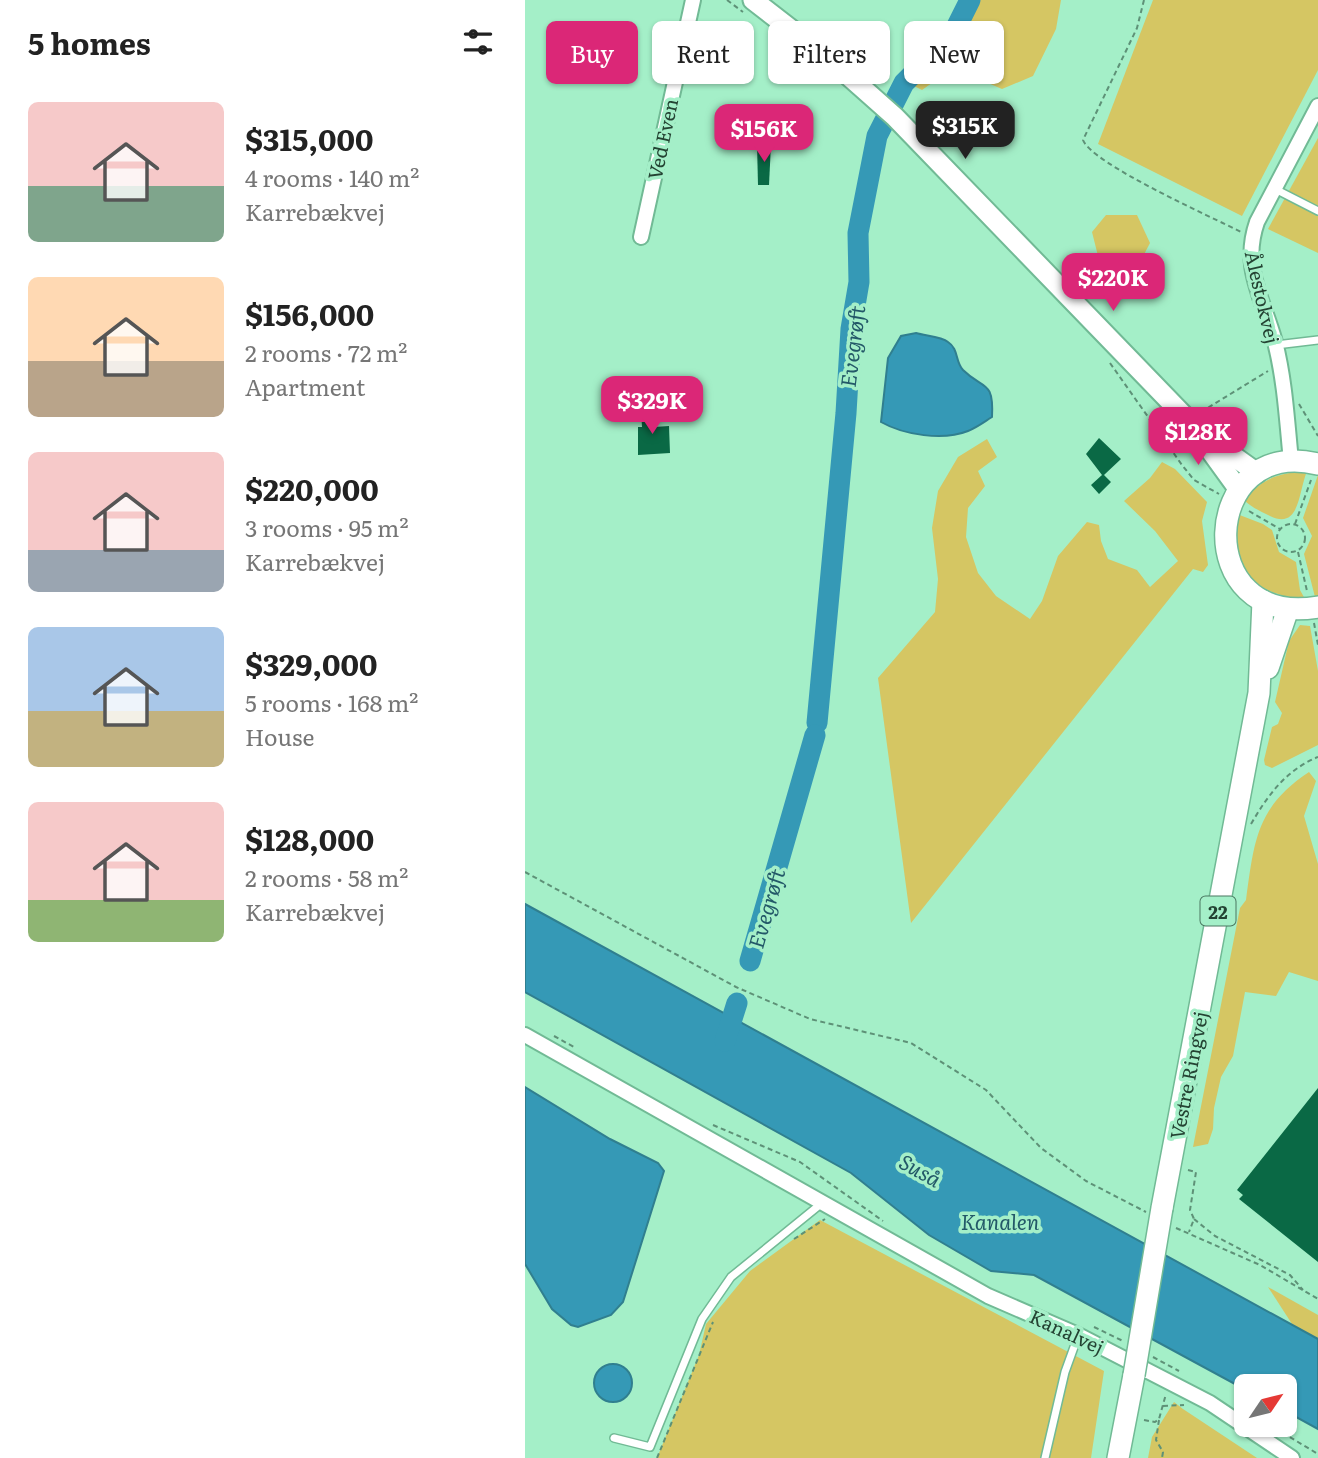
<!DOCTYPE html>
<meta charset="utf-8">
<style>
body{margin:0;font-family:Literata,serif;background:#f6f6f6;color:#222;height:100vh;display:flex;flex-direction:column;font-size:26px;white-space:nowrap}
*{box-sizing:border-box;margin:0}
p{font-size:23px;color:#767676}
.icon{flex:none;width:38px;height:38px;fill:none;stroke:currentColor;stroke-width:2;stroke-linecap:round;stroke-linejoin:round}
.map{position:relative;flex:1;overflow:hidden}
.drawer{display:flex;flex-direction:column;background:#fff;width:525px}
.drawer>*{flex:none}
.guide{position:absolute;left:21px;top:21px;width:665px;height:63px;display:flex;gap:14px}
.needle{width:46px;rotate:55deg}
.buttons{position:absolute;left:709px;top:1374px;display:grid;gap:14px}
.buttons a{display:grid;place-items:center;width:63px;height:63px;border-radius:10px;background:#fff;box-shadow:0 2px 5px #0004;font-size:35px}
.price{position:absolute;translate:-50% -60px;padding:0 16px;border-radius:14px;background:#db2777;color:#fff;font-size:23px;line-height:46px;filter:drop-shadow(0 2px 4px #0008)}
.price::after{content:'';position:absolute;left:50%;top:42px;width:21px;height:16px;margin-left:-10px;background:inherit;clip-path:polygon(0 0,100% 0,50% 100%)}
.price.current{background:#222;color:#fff}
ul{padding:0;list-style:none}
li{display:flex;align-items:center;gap:21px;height:175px;padding:0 28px}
li span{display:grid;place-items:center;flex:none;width:196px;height:140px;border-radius:10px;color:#555}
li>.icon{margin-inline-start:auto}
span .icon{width:84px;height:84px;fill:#fffc;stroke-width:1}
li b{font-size:30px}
h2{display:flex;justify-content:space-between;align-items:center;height:84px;padding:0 28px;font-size:30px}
.chip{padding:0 24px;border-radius:10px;background:#fff;box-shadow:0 2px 5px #0004;font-size:24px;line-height:63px}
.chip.current{background:#db2777;color:#fff}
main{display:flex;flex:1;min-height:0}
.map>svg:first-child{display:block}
.green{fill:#d5c663}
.water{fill:#3599b6;stroke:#307f8f;stroke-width:2}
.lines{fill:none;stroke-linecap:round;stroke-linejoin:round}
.river{stroke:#3599b6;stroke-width:21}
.building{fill:#0a6945}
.lane-casing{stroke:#71ba95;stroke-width:10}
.street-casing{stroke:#71ba95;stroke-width:18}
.secondary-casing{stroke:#71ba95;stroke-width:23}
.primary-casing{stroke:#71ba95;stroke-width:24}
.path{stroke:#5e9177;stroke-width:2;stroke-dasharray:5 3.5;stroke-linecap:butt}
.lane{stroke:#fff;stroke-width:7}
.street{stroke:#fff;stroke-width:14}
.secondary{stroke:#fff;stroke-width:19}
.primary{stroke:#fff;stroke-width:21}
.primary-bridge-casing{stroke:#71ba95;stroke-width:24;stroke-linecap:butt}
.primary-bridge{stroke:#fff;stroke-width:21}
.labels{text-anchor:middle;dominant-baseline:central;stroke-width:7;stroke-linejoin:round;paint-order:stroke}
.shield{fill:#a4efc8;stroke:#4a7760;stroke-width:2}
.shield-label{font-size:18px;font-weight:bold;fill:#244333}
.street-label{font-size:19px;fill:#244333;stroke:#a4efc8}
.water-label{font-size:21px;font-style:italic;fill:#235868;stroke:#a4efc8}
</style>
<main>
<section class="drawer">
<h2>5 homes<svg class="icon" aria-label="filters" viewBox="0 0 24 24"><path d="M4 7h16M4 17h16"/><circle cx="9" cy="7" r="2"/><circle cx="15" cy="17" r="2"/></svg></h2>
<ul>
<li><span style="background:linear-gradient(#f6c9c9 60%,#7fa58c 0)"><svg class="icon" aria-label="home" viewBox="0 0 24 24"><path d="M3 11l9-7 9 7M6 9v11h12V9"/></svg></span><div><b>$315,000</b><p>4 rooms · 140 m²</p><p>Karrebækvej</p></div></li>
<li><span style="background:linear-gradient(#ffd9b3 60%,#b9a48a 0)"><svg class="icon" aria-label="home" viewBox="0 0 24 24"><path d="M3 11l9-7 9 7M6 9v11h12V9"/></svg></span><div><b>$156,000</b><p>2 rooms · 72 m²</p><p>Apartment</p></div></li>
<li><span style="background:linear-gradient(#f6c9c9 70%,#9aa5b1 0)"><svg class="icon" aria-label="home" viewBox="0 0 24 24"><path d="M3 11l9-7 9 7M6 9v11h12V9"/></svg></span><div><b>$220,000</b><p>3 rooms · 95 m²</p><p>Karrebækvej</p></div></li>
<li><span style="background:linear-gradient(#a9c7e8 60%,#c2b280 0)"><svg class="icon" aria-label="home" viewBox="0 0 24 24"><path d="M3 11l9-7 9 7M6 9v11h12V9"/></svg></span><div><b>$329,000</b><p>5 rooms · 168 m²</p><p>House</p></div></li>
<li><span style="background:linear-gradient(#f6c9c9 70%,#8fb573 0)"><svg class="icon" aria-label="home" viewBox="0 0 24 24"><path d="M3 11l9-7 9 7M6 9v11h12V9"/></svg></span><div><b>$128,000</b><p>2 rooms · 58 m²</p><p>Karrebækvej</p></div></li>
</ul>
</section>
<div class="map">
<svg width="793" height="1458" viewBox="0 0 793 1458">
<rect width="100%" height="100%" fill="#a4efc8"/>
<g class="green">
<polygon points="453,0 536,0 531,29 508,76 477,89 428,68 397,90 389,86 392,78 437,29"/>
<polygon points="628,0 793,0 793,70 717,216 573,144"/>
<polygon points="793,138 793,253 743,229"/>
<polygon points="581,215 612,215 625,243 614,264 590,268 573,256 567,232"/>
<polygon points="462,439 472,457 453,471 460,486 443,508 441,537 453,573 471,596 505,619 517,601 533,556 562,522 574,525 576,541 583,559 612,570 625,587 653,561 630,531 599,501 625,478 637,462 650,469 682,502 677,521 683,565 678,572 668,569 386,923 353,678 410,612 413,579 407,528 413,491 433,457"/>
<path d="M782,471C773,493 775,532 743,515C735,511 726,507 719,500C737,478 754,473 782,471Z"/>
<polygon points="793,475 793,596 790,597 779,554 787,536 778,518"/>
<path d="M712,514L738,524L747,530L754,552L771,562L775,590L780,599C747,597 717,583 710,547C708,537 711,524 712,514Z"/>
<polygon points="775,625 785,626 793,671 793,745 747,768 740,765 739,760 747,727 753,724 757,713 750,702 764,641"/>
<path d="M784,772L791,781L779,816L793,864V981L764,972L751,996L720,992L708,1056L696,1077L689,1108L688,1129L683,1144L668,1147L715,908L721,900C729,842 731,807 784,772Z"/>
<polygon points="295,1220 579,1371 566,1458 132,1458 174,1355 181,1324 225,1271"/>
<polygon points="743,1287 793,1315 793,1339 767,1324"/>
<polygon points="649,1402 658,1409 732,1458 623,1458 627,1437"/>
</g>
<g class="water">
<path d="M391,333C401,336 416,336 423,342C434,349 430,362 438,370C458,390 469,379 467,417C459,422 451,428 443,431C418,441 379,435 356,422L363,358L376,336Z"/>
<polygon points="0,904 793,1339 793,1429 760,1411 760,1386 721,1386 721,1390 509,1275 466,1271 404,1235 326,1173 0,992"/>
<polygon points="0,1087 85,1139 133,1163 139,1171 98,1302 86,1315 53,1327 46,1325 27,1309 0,1264"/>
<circle cx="88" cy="1383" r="19"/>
</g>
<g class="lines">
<g class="river">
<polyline points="292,723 321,413 326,329 334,282 333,233 352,136 379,83 419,43 430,30 445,0"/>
<polyline points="225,961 290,735"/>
<polyline points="200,1041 212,1003"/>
</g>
</g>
<g class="building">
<polygon points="232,144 246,144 244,185 233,185"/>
<polygon points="116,409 128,409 129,427 144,426 145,453 113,455 113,427 117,427"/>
<polygon points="574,438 596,459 579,475 586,482 574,494 566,485 577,475 561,454"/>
<polygon points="793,1088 793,1262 714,1199 718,1195 712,1190"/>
</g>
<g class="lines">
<defs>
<g id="lane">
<polyline points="750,189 793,211"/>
<polyline points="751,345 793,340"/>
<polyline points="89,1438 125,1447 177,1319 206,1277 297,1203"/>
<polyline points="520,1458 540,1372 553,1336"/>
</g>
<g id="street">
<polyline points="116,237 168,0"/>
<path d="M766,461C762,422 760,381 750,342C738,298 716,268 732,222L793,106"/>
<polyline points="0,1035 463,1296 553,1335 685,1403 767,1458"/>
</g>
<g id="secondary">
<polyline points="228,0 308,62 370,117 664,421 714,490"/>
<polyline points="686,440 732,473"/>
</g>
<g id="primary">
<path d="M793,464C675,435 665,629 793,607"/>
<polyline points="743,668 763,609"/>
<polyline points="637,1208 734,693 738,601"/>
<polyline points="593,1458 609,1375"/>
</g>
</defs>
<use href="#lane" class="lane-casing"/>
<use href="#street" class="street-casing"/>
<use href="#secondary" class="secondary-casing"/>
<use href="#primary" class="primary-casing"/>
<g class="path">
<polyline points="202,0 218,12"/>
<path d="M619,0L612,28L558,140C567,164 687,217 716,232"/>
<polyline points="585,363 657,465 669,480 694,494"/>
<polyline points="774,404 793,436"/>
<polyline points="676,412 743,371"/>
<polyline points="724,511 755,529"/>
<circle cx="766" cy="538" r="14"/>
<polyline points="770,524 786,480"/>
<polyline points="773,552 782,591"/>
<polyline points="789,623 793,645"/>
<path d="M726,824C743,795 761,770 793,757"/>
<polyline points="0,872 211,987 285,1019 386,1043 461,1090 516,1148 561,1181 621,1212"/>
<polyline points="29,1036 49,1047"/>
<polyline points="188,1125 275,1162 358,1221"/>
<polyline points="663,1170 671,1172 665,1210 669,1219 664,1232"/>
<polyline points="669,1219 690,1236 765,1275 778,1290"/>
<polyline points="651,1228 735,1265 793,1299"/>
<polyline points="269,1239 300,1219"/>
<polyline points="569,1327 598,1341"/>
<polyline points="628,1357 654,1371"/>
<polyline points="638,1406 659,1405"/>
<polyline points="619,1420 630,1422 634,1419 641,1394"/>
<polyline points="634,1420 631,1440 638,1452 637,1458"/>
<polyline points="743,1424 793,1454"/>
<polyline points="132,1458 188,1322"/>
</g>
<use href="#lane" class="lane"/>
<use href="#street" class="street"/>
<use href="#secondary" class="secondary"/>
<use href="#primary" class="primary"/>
<defs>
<polyline id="primary-bridge" points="609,1375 637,1208"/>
</defs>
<use href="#primary-bridge" class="primary-bridge-casing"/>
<use href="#primary-bridge" class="primary-bridge"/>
</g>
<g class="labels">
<rect class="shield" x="675.5" y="896.5" width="35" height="29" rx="5"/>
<g class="shield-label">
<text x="693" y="911">22</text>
</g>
<g class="street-label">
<text transform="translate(137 139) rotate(-78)">Ved Even</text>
<text transform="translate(738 297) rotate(77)">Ålestokvej</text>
<text transform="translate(663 1075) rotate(-79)">Vestre Ringvej</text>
<text transform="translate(542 1331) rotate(25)">Kanalvej</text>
</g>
<g class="water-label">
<text transform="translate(326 346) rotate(-83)">Evegrøft</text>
<text transform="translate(240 908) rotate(-74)">Evegrøft</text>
<text transform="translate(396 1169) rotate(29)">Suså</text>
<text x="475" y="1220">Kanalen</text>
</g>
</g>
</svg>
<div class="buttons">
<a><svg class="needle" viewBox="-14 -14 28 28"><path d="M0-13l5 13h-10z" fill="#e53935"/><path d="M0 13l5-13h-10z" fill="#767676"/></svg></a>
</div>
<b class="price current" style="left:440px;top:161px">$315K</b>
<b class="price" style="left:239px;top:164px">$156K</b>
<b class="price" style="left:588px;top:313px">$220K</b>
<b class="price" style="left:127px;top:436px">$329K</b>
<b class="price" style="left:673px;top:467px">$128K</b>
<div class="guide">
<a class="chip current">Buy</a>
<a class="chip">Rent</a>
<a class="chip">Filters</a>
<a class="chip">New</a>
</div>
</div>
</main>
